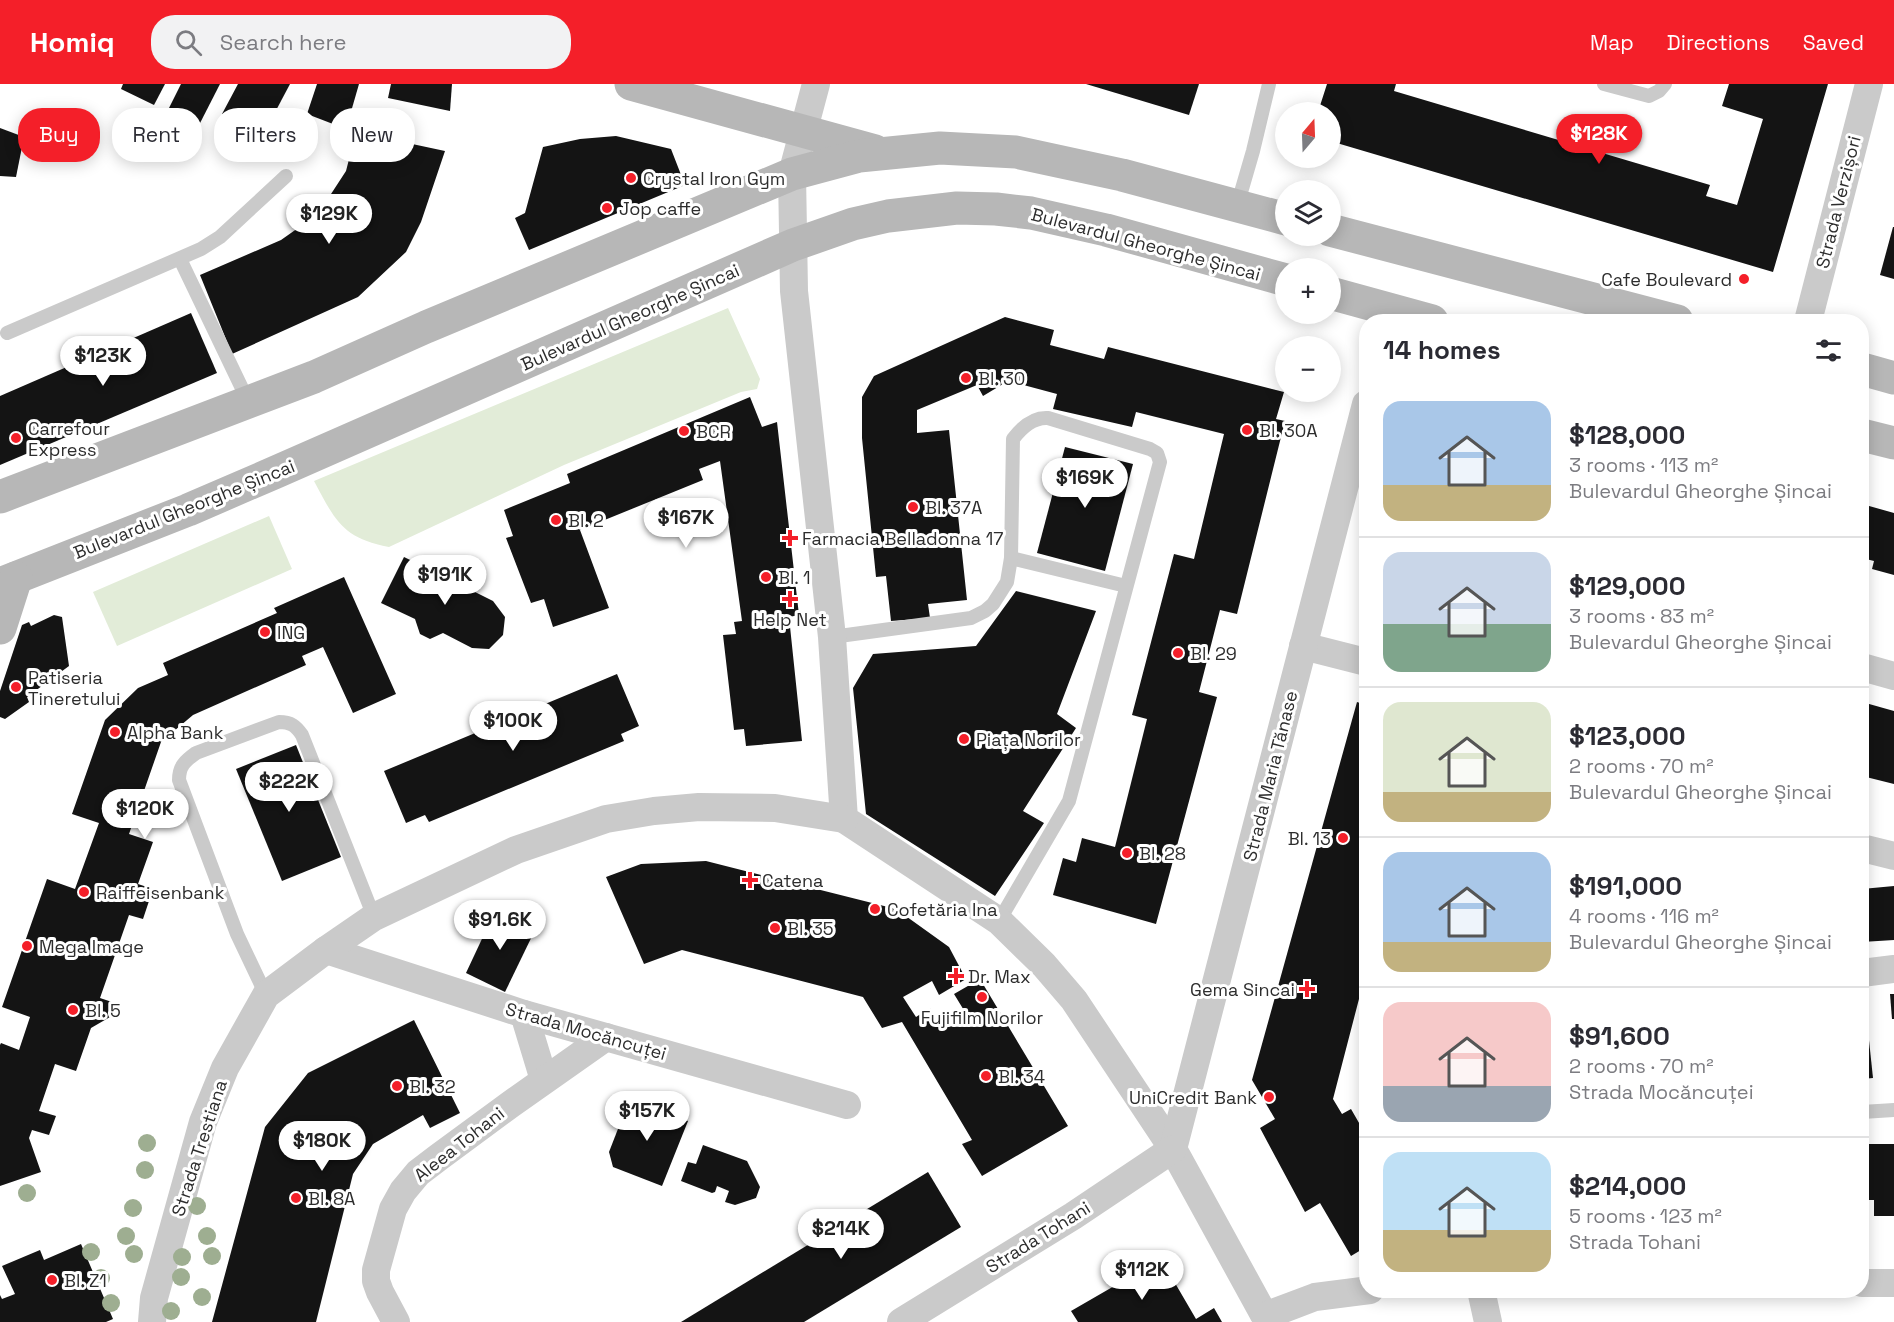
<!DOCTYPE html>
<meta charset="utf-8">
<style>
body{margin:0;font-family:"Space Grotesk",sans-serif;background:#f2f2f3;color:#2b2b33;height:100vh;display:flex;flex-direction:column;font-size:22px;white-space:nowrap}
*{box-sizing:border-box;margin:0}
p{font-size:20px;color:#7c7c81}
.icon{flex:none;width:33px;height:33px;fill:none;stroke:currentColor;stroke-width:2;stroke-linecap:round;stroke-linejoin:round}
.map{position:relative;flex:1;overflow:hidden}
.sheet{position:absolute;left:1359px;top:230px;width:510px;height:984px;display:flex;flex-direction:column;background:#fff;border-radius:24px;box-shadow:0 3px 15px #0003}
.sheet>*{flex:none}
.top-card{position:absolute;left:18px;top:24px;width:570px;height:54px;display:flex;gap:12px}
.needle{width:39px;rotate:19deg}
.buttons{position:absolute;left:1275px;top:18px;display:grid;gap:12px}
.buttons a{display:grid;place-items:center;width:66px;height:66px;border-radius:50%;background:#fff;box-shadow:0 3px 15px #0003;font-size:30px}
.price{position:absolute;translate:-50% -51px;padding:0 14px;border-radius:21px;background:#fff;color:#222;font-size:20px;line-height:39px;filter:drop-shadow(0 2px 3px #0008)}
.price::after{content:'';position:absolute;left:50%;top:36px;width:18px;height:14px;margin-left:-9px;background:inherit;clip-path:polygon(0 0,100% 0,50% 100%)}
.price.current{background:#f41f29;color:#fff}
ul{padding:0;list-style:none}
li{display:flex;align-items:center;gap:18px;height:150px;padding:0 24px}
li+li{border-top:2px solid #e1e1e2}
li span{display:grid;place-items:center;flex:none;width:168px;height:120px;border-radius:18px;color:#555}
li>.icon{margin-inline-start:auto}
span .icon{width:72px;height:72px;fill:#fffc;stroke-width:1}
li b{font-size:26px}
h2{display:flex;justify-content:space-between;align-items:center;height:72px;padding:0 24px;font-size:26px}
.pill{padding:0 21px;border-radius:24px;background:#fff;box-shadow:0 3px 15px #0003;font-size:21px;line-height:54px}
.pill.current{background:#f41f29;color:#fff}
header{display:flex;align-items:center;gap:36px;box-sizing:border-box;height:84px;padding:0 30px;background:#f41f29;color:#fff}
header strong{font-size:28px}
nav{display:flex;gap:33px;margin-inline-start:auto;font-size:21px}
.search{width:420px;height:54px;background:#f2f2f3;display:flex;align-items:center;gap:15px;box-sizing:border-box;padding:0 21px;border-radius:24px;color:#7c7c81;font-size:22px}
.map>svg:first-child{display:block}
.green{fill:#e2ecd8}
.building{fill:#141414}
.lines{fill:none;stroke-linecap:round;stroke-linejoin:round}
.lane{stroke:#cacaca;stroke-width:14}
.street{stroke:#cacaca;stroke-width:28}
.secondary{stroke:#b7b7b7;stroke-width:33}
.tree{fill:#9eae91}
.poi-dot{fill:#f41f29;stroke:#fff;stroke-width:2}
.labels{text-anchor:middle;dominant-baseline:central;stroke-width:6;stroke-linejoin:round;paint-order:stroke}
.poi-label{font-size:18px;fill:#2d2d2d;stroke:#fff;text-anchor:start}
.street-label{font-size:18px;fill:#2d2d2d;stroke:#fff}
</style>
<header>
<strong>Homiq</strong>
<div class="search"><svg class="icon" aria-label="search" viewBox="0 0 24 24"><circle cx="10" cy="10" r="6"/><path d="M15 15l6 6"/></svg>Search here</div>
<nav><a>Map</a><a>Directions</a><a>Saved</a></nav>
</header>
<div class="map">
<svg width="1894" height="1238" viewBox="0 0 1894 1238">
<rect width="100%" height="100%" fill="#fff"/>
<g class="green">
<path d="M728,224L760,295L757,305L741,308L564,381L389,463C342,454 335,436 314,397Z"/>
<polygon points="269,432 292,485 117,562 93,508"/>
</g>
<g class="building">
<polygon points="123,0 165,0 154,21 121,5"/>
<polygon points="181,0 220,0 197,45 166,30"/>
<polygon points="238,0 290,0 263,51 222,30"/>
<polygon points="317,0 359,0 346,45 307,30"/>
<polygon points="391,0 452,0 450,27 388,14"/>
<polygon points="1086,0 1199,0 1189,31"/>
<polygon points="1327,0 1396,0 1394,7 1710,101 1706,112 1737,121 1763,35 1722,22 1729,0 1828,0 1773,188 1330,57 1330,28 1318,28"/>
<polygon points="0,44 24,53 16,93 0,92"/>
<polygon points="356,48 445,67 421,138 406,168 358,213 232,270 200,191 281,156 318,130 346,87"/>
<polygon points="616,52 671,65 685,101 529,166 515,134 525,129 543,63 580,55"/>
<polygon points="1893,143 1894,143 1894,195 1880,191"/>
<polygon points="191,229 217,289 0,381 0,312"/>
<polygon points="1005,233 1054,246 1050,261 1104,275 1108,263 1284,308 1276,335 1285,337 1237,530 1220,526 1199,608 1217,613 1156,840 1053,811 1063,774 1076,778 1082,754 1115,763 1147,635 1132,631 1174,470 1194,475 1224,350 1136,328 1132,343 1053,325 1057,310 1008,297 983,312 977,301 917,326 917,349 949,346 967,516 928,520 930,534 891,537 886,492 876,493 862,354 862,313 874,292"/>
<polygon points="750,313 762,343 777,338 799,531 789,533 802,657 746,662 744,645 734,646 723,551 736,550 734,538 742,537 720,377 699,385 703,396 580,446 609,524 553,543 544,515 531,519 506,454 513,452 504,426 570,399 567,390"/>
<polygon points="1065,363 1133,380 1105,487 1037,469"/>
<polygon points="1862,420 1894,429 1894,491 1872,485 1874,477 1862,474"/>
<polygon points="404,473 439,490 453,484 467,491 467,504 493,517 505,533 503,551 489,565 472,564 443,549 430,555 420,550 415,535 381,519"/>
<polygon points="344,493 396,610 353,629 323,563 302,572 306,581 193,631 161,658 129,750 153,758 138,800 153,805 143,835 129,831 100,914 115,919 110,933 91,944 76,987 55,980 39,1027 56,1032 49,1051 32,1046 29,1054 41,1088 0,1102 0,961 1,959 19,966 30,933 2,923 47,795 75,805 99,739 72,730 105,636 138,604 168,591 163,579 277,529 274,524"/>
<polygon points="1016,507 1096,527 1057,630 1076,644 1023,727 1044,739 995,812 866,730 853,604 873,570 976,562"/>
<polygon points="54,531 62,533 69,582 27,613 29,618 5,635 0,633 0,607 22,541 29,538 31,542"/>
<polygon points="617,590 639,642 621,650 624,657 429,738 425,731 406,739 384,687"/>
<polygon points="1357,618 1366,621 1366,888 1333,1015 1342,1030 1351,1025 1366,1051 1366,1163 1351,1172 1320,1119 1305,1128 1260,1044 1275,1035 1252,996"/>
<polygon points="1862,618 1894,627 1894,700 1862,692"/>
<polygon points="296,661 341,773 282,797 236,685"/>
<polygon points="706,777 896,825 949,863 966,895 939,911 932,897 903,913 916,933 930,924 941,943 965,928 954,910 980,895 1068,1042 982,1092 962,1060 972,1056 902,938 882,944 863,913 682,866 644,880 606,793 641,780"/>
<polygon points="1894,802 1894,856 1862,858 1862,805"/>
<polygon points="495,827 535,846 505,908 466,889"/>
<polygon points="1862,909 1864,909 1873,994 1862,995"/>
<polygon points="1890,910 1894,910 1894,935 1892,935"/>
<polygon points="414,936 460,1029 430,1044 423,1031 373,1060 353,1090 316,1238 212,1238 265,1043 308,989"/>
<polygon points="630,1014 688,1037 662,1102 613,1083 609,1068"/>
<polygon points="1862,1060 1894,1060 1894,1132 1874,1132 1874,1116 1862,1116"/>
<polygon points="703,1061 747,1077 760,1103 756,1114 735,1121 725,1118 729,1107 717,1102 715,1108 712,1109 681,1097 688,1078 696,1080"/>
<polygon points="928,1088 961,1143 804,1238 681,1238"/>
<polygon points="81,1160 113,1235 106,1238 0,1238 0,1211 2,1215 15,1210 2,1182 40,1166 44,1176"/>
<polygon points="1161,1175 1196,1235 1214,1224 1222,1238 1078,1238 1071,1227"/>
</g>
<g class="lines">
<g class="lane">
<polyline points="1604,0 1649,12 1659,7 1665,0"/>
<polyline points="1237,122 1253,67 1269,0"/>
<polyline points="180,175 249,319"/>
<polyline points="7,249 201,165 220,153 286,92"/>
<polyline points="1011,474 1126,502"/>
<path d="M832,553L971,534L985,527L993,520L1007,498L1011,474L1013,355C1022,343 1033,333 1048,334L1150,365L1157,369L1160,378L1069,717L999,837"/>
<path d="M266,911L237,850L179,696C179,682 185,677 196,669L279,638C291,638 296,642 302,651L374,833"/>
<polyline points="1862,1028 1894,1026"/>
</g>
<g class="street">
<polyline points="816,0 792,90 794,207 832,553 844,735 999,837 1044,881 1074,916 1173,1065 1268,1238"/>
<polyline points="1808,237 1869,0"/>
<polyline points="1303,562 1366,578"/>
<polyline points="1862,583 1894,592"/>
<polyline points="1862,764 1894,772"/>
<polyline points="326,866 524,930 847,1021"/>
<polyline points="1862,889 1894,885"/>
<polyline points="524,930 544,996"/>
<polyline points="1173,1065 1366,320"/>
<polyline points="1862,1199 1894,1199"/>
<polyline points="1481,1206 1488,1238"/>
<polyline points="1265,1232 1315,1213 1370,1206"/>
<polyline points="152,1238 154,1214 203,1038 225,984 266,911 326,866 374,833 516,766 606,735 654,727 699,723 775,724 844,735"/>
<polyline points="396,1238 380,1208 376,1197 376,1186 393,1125 403,1107 418,1089 439,1073 511,1020 606,953"/>
<polyline points="901,1238 1073,1132 1173,1065"/>
</g>
<g class="secondary">
<polyline points="631,0 875,67"/>
<polyline points="1330,146 1677,237"/>
<polyline points="1330,209 1432,237"/>
<polyline points="1862,285 1894,294"/>
<polyline points="1862,351 1894,359"/>
<polyline points="0,413 314,293 426,243 792,90 859,72 940,64 1016,68 1122,91 1286,135"/>
<polyline points="0,500 188,426 276,388 793,161 853,140 888,132 957,124 996,125 1031,129 1106,146 1286,196"/>
<polyline points="0,544 16,494"/>
</g>
</g>
<g class="tree">
<circle cx="147" cy="1059" r="9"/>
<circle cx="145" cy="1086" r="9"/>
<circle cx="27" cy="1109" r="9"/>
<circle cx="197" cy="1122" r="9"/>
<circle cx="133" cy="1124" r="9"/>
<circle cx="126" cy="1152" r="9"/>
<circle cx="207" cy="1152" r="9"/>
<circle cx="91" cy="1168" r="9"/>
<circle cx="134" cy="1170" r="9"/>
<circle cx="212" cy="1172" r="9"/>
<circle cx="182" cy="1173" r="9"/>
<circle cx="181" cy="1193" r="9"/>
<circle cx="101" cy="1194" r="9"/>
<circle cx="202" cy="1213" r="9"/>
<circle cx="111" cy="1219" r="9"/>
<circle cx="171" cy="1227" r="9"/>
</g>
<g class="poi-dot">
<circle cx="631" cy="94" r="6"/>
<circle cx="607" cy="124" r="6"/>
<circle cx="1744" cy="195" r="6"/>
<circle cx="966" cy="294" r="6"/>
<circle cx="1247" cy="346" r="6"/>
<circle cx="684" cy="347" r="6"/>
<circle cx="16" cy="354" r="6"/>
<circle cx="913" cy="423" r="6"/>
<circle cx="556" cy="436" r="6"/>
<path d="M787 445h6v6h6v6h-6v6h-6v-6h-6v-6h6z"/>
<circle cx="766" cy="493" r="6"/>
<path d="M787 506h6v6h6v6h-6v6h-6v-6h-6v-6h6z"/>
<circle cx="265" cy="548" r="6"/>
<circle cx="1178" cy="569" r="6"/>
<circle cx="16" cy="603" r="6"/>
<circle cx="115" cy="648" r="6"/>
<circle cx="964" cy="655" r="6"/>
<circle cx="1343" cy="754" r="6"/>
<circle cx="1127" cy="769" r="6"/>
<path d="M747 787h6v6h6v6h-6v6h-6v-6h-6v-6h6z"/>
<circle cx="84" cy="808" r="6"/>
<circle cx="875" cy="825" r="6"/>
<circle cx="775" cy="844" r="6"/>
<circle cx="27" cy="862" r="6"/>
<path d="M953 883h6v6h6v6h-6v6h-6v-6h-6v-6h6z"/>
<path d="M1304 896h6v6h6v6h-6v6h-6v-6h-6v-6h6z"/>
<circle cx="982" cy="913" r="6"/>
<circle cx="73" cy="926" r="6"/>
<circle cx="986" cy="992" r="6"/>
<circle cx="397" cy="1002" r="6"/>
<circle cx="1269" cy="1013" r="6"/>
<circle cx="296" cy="1114" r="6"/>
<circle cx="52" cy="1196" r="6"/>
</g>
<g class="labels">
<g class="poi-label">
<text x="643" y="94">Crystal Iron Gym</text>
<text x="619" y="124">Jop caffe</text>
<text x="1732" y="195" text-anchor="end">Cafe Boulevard</text>
<text x="978" y="294">Bl. 30</text>
<text x="28" y="344">Carrefour<tspan x="28" dy="21">Express</tspan></text>
<text x="1259" y="346">Bl. 30A</text>
<text x="696" y="347">BCR</text>
<text x="925" y="423">Bl. 37A</text>
<text x="568" y="436">Bl. 2</text>
<text x="802" y="454">Farmacia Belladonna 17</text>
<text x="778" y="493">Bl. 1</text>
<text x="790" y="535" text-anchor="middle">Help Net</text>
<text x="277" y="548">ING</text>
<text x="1190" y="569">Bl. 29</text>
<text x="28" y="593">Patiseria<tspan x="28" dy="21">Tineretului</tspan></text>
<text x="127" y="648">Alpha Bank</text>
<text x="976" y="655">Piața Norilor</text>
<text x="1331" y="754" text-anchor="end">Bl. 13</text>
<text x="1139" y="769">Bl. 28</text>
<text x="762" y="796">Catena</text>
<text x="96" y="808">Raiffeisenbank</text>
<text x="887" y="825">Cofetăria Ina</text>
<text x="787" y="844">Bl. 35</text>
<text x="39" y="862">Mega Image</text>
<text x="968" y="892">Dr. Max</text>
<text x="1295" y="905" text-anchor="end">Gema Sincai</text>
<text x="85" y="926">Bl. 5</text>
<text x="982" y="933" text-anchor="middle">Fujifilm Norilor</text>
<text x="998" y="992">Bl. 34</text>
<text x="409" y="1002">Bl. 32</text>
<text x="1257" y="1013" text-anchor="end">UniCredit Bank</text>
<text x="308" y="1114">Bl. 8A</text>
<text x="64" y="1196">Bl. Z1</text>
</g>
<g class="street-label">
<text transform="translate(1838 118) rotate(-76)">Strada Verzișori</text>
<text transform="translate(1146 160) rotate(15)">Bulevardul Gheorghe Șincai</text>
<text transform="translate(630 233) rotate(-24)">Bulevardul Gheorghe Șincai</text>
<text transform="translate(184 425) rotate(-22)">Bulevardul Gheorghe Șincai</text>
<text transform="translate(1270 692) rotate(-76)">Strada Maria Tănase</text>
<text transform="translate(586 947) rotate(16)">Strada Mocăncuței</text>
<text transform="translate(459 1060) rotate(-38)">Aleea Tohani</text>
<text transform="translate(199 1064) rotate(-72)">Strada Trestiana</text>
<text transform="translate(1038 1153) rotate(-32)">Strada Tohani</text>
</g>
</g>
</svg>
<div class="buttons">
<a><svg class="needle" viewBox="-14 -14 28 28"><path d="M0-13l5 13h-10z" fill="#e53935"/><path d="M0 13l5-13h-10z" fill="#7c7c81"/></svg></a>
<a><svg class="icon" aria-label="layers" viewBox="0 0 24 24"><path d="M12 4l9 5-9 5-9-5zM3 14l9 5 9-5"/></svg></a>
<a>+</a>
<a>−</a>
</div>
<b class="price current" style="left:1599px;top:81px">$128K</b>
<b class="price" style="left:329px;top:161px">$129K</b>
<b class="price" style="left:103px;top:303px">$123K</b>
<b class="price" style="left:1085px;top:425px">$169K</b>
<b class="price" style="left:686px;top:465px">$167K</b>
<b class="price" style="left:445px;top:522px">$191K</b>
<b class="price" style="left:513px;top:668px">$100K</b>
<b class="price" style="left:289px;top:729px">$222K</b>
<b class="price" style="left:145px;top:756px">$120K</b>
<b class="price" style="left:500px;top:867px">$91.6K</b>
<b class="price" style="left:647px;top:1058px">$157K</b>
<b class="price" style="left:322px;top:1088px">$180K</b>
<b class="price" style="left:841px;top:1176px">$214K</b>
<b class="price" style="left:1142px;top:1217px">$112K</b>
<div class="top-card">
<a class="pill current">Buy</a>
<a class="pill">Rent</a>
<a class="pill">Filters</a>
<a class="pill">New</a>
</div>
<section class="sheet">
<h2>14 homes<svg class="icon" aria-label="filters" viewBox="0 0 24 24"><path d="M4 7h16M4 17h16"/><circle cx="9" cy="7" r="2"/><circle cx="15" cy="17" r="2"/></svg></h2>
<ul>
<li><span style="background:linear-gradient(#a9c7e8 70%,#c2b280 0)"><svg class="icon" aria-label="home" viewBox="0 0 24 24"><path d="M3 11l9-7 9 7M6 9v11h12V9"/></svg></span><div><b>$128,000</b><p>3 rooms · 113 m²</p><p>Bulevardul Gheorghe Șincai</p></div></li>
<li><span style="background:linear-gradient(#c9d6e8 60%,#7fa58c 0)"><svg class="icon" aria-label="home" viewBox="0 0 24 24"><path d="M3 11l9-7 9 7M6 9v11h12V9"/></svg></span><div><b>$129,000</b><p>3 rooms · 83 m²</p><p>Bulevardul Gheorghe Șincai</p></div></li>
<li><span style="background:linear-gradient(#dfe7d0 75%,#c2b280 0)"><svg class="icon" aria-label="home" viewBox="0 0 24 24"><path d="M3 11l9-7 9 7M6 9v11h12V9"/></svg></span><div><b>$123,000</b><p>2 rooms · 70 m²</p><p>Bulevardul Gheorghe Șincai</p></div></li>
<li><span style="background:linear-gradient(#a9c7e8 75%,#c2b280 0)"><svg class="icon" aria-label="home" viewBox="0 0 24 24"><path d="M3 11l9-7 9 7M6 9v11h12V9"/></svg></span><div><b>$191,000</b><p>4 rooms · 116 m²</p><p>Bulevardul Gheorghe Șincai</p></div></li>
<li><span style="background:linear-gradient(#f6c9c9 70%,#9aa5b1 0)"><svg class="icon" aria-label="home" viewBox="0 0 24 24"><path d="M3 11l9-7 9 7M6 9v11h12V9"/></svg></span><div><b>$91,600</b><p>2 rooms · 70 m²</p><p>Strada Mocăncuței</p></div></li>
<li><span style="background:linear-gradient(#bfe0f5 65%,#c2b280 0)"><svg class="icon" aria-label="home" viewBox="0 0 24 24"><path d="M3 11l9-7 9 7M6 9v11h12V9"/></svg></span><div><b>$214,000</b><p>5 rooms · 123 m²</p><p>Strada Tohani</p></div></li>
</ul>
</section>
</div>
